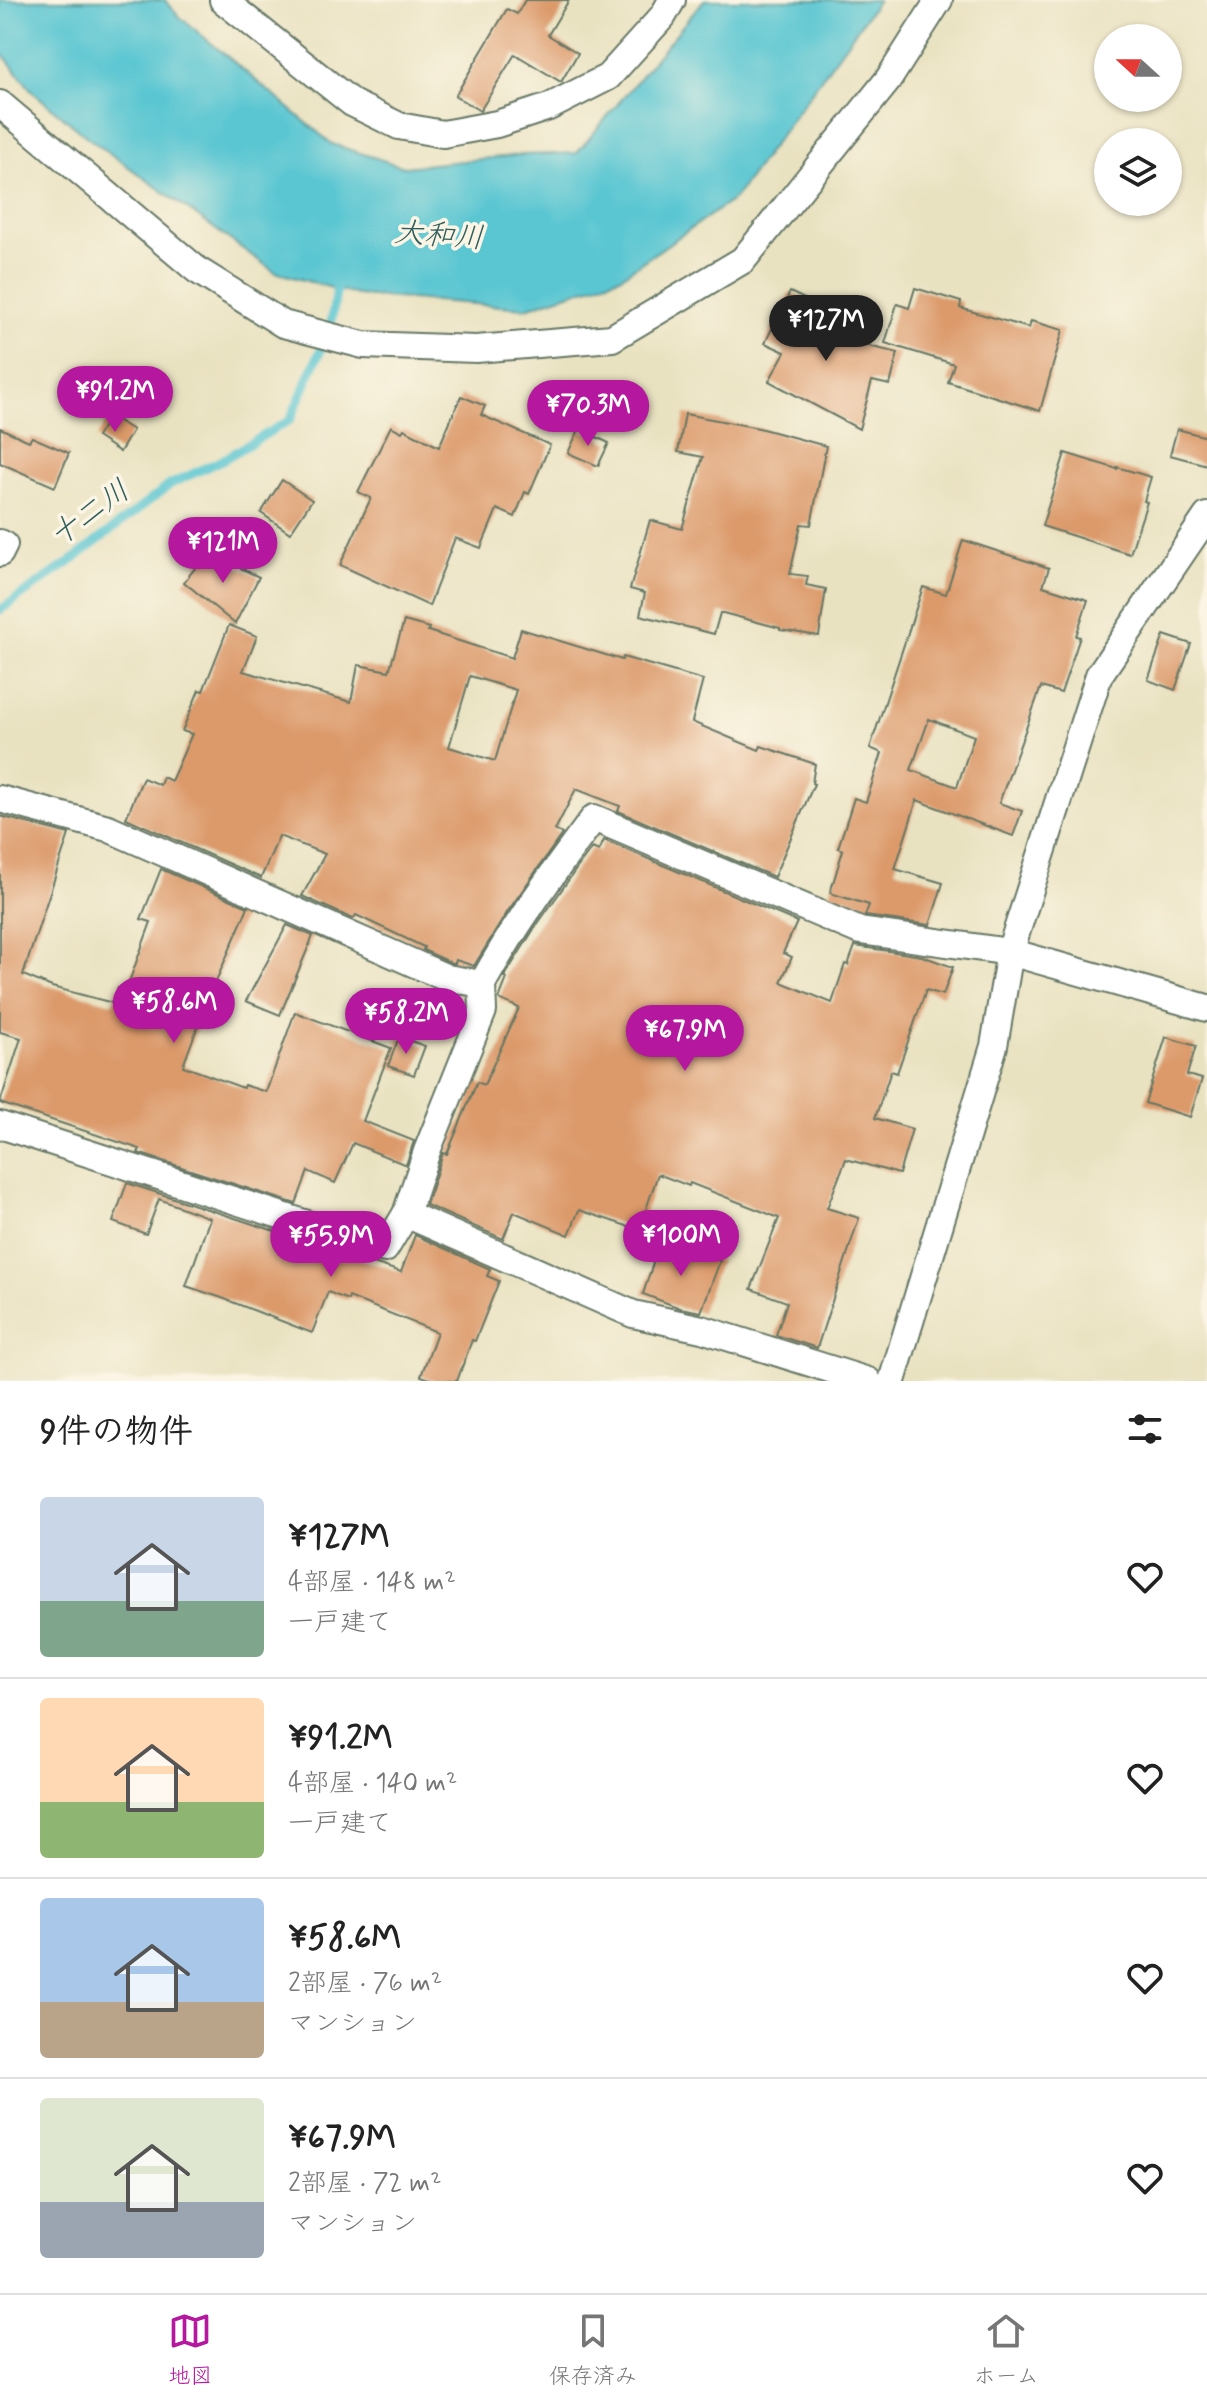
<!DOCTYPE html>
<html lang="ja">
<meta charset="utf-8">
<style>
body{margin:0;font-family:Mynerve,"Klee One",sans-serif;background:#f2f2f2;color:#222;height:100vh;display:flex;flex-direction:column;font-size:30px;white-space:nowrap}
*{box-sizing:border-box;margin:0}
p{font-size:26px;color:#767676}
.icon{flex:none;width:44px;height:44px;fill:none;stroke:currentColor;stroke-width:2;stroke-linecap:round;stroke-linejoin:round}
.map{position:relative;height:1381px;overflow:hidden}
.sheet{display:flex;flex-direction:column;background:#fff;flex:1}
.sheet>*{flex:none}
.needle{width:52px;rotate:291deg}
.buttons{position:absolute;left:1094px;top:24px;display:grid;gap:16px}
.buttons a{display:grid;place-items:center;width:88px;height:88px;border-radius:50%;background:#fff;box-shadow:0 2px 6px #0004;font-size:40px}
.price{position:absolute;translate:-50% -68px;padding:0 18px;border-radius:28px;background:#b5179e;color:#fff;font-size:26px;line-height:52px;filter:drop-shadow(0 2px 4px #0008)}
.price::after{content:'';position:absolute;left:50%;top:48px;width:24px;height:18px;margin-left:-12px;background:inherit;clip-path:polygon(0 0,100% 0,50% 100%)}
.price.on{background:#222;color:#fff}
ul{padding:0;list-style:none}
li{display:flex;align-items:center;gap:24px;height:200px;padding:0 40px}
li+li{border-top:2px solid #e0e0e0}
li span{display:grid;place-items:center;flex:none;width:224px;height:160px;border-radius:8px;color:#555}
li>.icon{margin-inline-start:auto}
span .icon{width:96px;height:96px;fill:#fffc;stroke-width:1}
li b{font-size:34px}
h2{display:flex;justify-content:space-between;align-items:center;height:96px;padding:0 40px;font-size:34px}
.dock{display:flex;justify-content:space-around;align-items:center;height:112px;border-top:2px solid #e0e0e0;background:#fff;font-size:22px;color:#767676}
.dock a{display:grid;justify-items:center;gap:4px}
.dock .on{color:#b5179e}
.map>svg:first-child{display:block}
.water{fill:#5ac6d2;stroke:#3c8283;stroke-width:2}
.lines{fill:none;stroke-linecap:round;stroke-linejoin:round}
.stream{stroke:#5ac6d2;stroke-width:9}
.building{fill:#dc9a6b;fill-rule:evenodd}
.street-casing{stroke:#667765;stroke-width:30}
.street{stroke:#fff;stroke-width:26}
.labels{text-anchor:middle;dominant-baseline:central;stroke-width:7;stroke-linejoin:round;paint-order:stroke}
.water-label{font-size:30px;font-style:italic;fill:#2e5f5c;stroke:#fcf5e5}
</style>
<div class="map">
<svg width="1207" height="1381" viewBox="0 0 1207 1381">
<rect width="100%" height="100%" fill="#fcf5e5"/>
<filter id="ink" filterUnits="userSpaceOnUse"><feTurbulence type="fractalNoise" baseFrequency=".0125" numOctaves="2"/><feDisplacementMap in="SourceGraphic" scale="16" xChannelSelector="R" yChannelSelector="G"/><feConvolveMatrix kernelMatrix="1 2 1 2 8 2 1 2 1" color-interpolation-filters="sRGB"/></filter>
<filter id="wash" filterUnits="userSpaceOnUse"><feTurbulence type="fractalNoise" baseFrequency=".006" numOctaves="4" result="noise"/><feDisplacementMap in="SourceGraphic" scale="32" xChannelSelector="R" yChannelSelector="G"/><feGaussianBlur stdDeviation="1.8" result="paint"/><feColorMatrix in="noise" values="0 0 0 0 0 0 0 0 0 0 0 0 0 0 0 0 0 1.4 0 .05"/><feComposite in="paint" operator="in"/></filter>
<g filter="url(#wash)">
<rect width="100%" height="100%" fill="#e9e2c1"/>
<polygon class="water" points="0,0 165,0 180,17 332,144 404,167 521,155 577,153 704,0 878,0 734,199 620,277 526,308 357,295 275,272 87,137 33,92 0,51"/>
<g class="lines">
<polyline class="stream" points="0,610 70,562 171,484 224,459 290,420 330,329 338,281"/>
</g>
<g id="blocks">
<g class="building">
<polygon points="525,0 569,0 548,35 578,53 561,82 515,54 480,111 455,96 507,9 517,14"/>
<polygon points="915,288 961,302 960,308 1029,328 1031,321 1063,330 1040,411 948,382 954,364 885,343 897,304 909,308"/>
<polygon points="790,292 825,309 814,333 898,353 890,385 872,381 859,429 769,381 785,352 765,343"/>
<polygon points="461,396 485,406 481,415 550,445 529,494 525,492 515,517 497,509 481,548 455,538 429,606 340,565 371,498 358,492 391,426 402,432 404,429 439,447"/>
<polygon points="685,414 759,428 826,446 811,525 801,524 790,574 808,576 806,585 826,589 819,636 780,630 780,628 723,613 720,613 714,634 640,615 645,593 630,589 650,520 682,529 703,457 678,452"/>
<polygon points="110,416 133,430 120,452 97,437"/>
<polygon points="0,428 29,441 32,437 69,453 55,487 0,463"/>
<polygon points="579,429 609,443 598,466 568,453"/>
<polygon points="1177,429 1207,437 1207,465 1170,455"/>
<polygon points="1065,453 1117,469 1117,467 1151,477 1144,501 1147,502 1130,554 1042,526"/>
<polygon points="282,480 312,500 290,533 261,513"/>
<path d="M963,540L1049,568L1043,586L1088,600L1076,636L1080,637L1061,693L1041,687L999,803L1022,811L1013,836L917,800L895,869L943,883L930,925L865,916L869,905L830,893L843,850L838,848L854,798L866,802L882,753L870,748L923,587L946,594ZM929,719L974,736L957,787L911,770Z"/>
<polygon points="208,552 259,577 235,624 184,582"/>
<path d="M404,621L429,628L428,631L512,658L521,629L622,660L623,657L703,680L692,722L759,750L761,746L815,764L812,783L814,784L774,877L618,811L620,806L576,789L555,830L562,834L508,911L474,966L456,960L455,963H452L423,950L424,947L356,915L353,919L302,896L325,854L279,836L261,878L126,818L143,778L160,785L163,777L171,781L192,734L182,731L199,690L203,691L229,625L257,636L243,671L351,702L358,665L389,671ZM470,676L516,690L495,761L449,747Z"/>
<polygon points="1164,635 1191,644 1175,690 1148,680"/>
<polygon points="0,816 69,834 23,975 52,987 113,1003 118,988 126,990 151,922 141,919 161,869 248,907 204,1009 183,1066 243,1088 244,1085 266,1092 295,1012 391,1048 363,1121 414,1141 406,1165 353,1143 335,1183 308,1171 296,1204 138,1153 140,1149 0,1103 21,1038 0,1032"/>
<polygon points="604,840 797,922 783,953 792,957 781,982 832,1003 845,964 848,965 855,946 922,956 953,967 943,995 926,990 897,1073 891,1071 875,1118 912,1129 899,1174 846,1159 827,1208 859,1218 817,1348 776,1335 787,1302 751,1289 779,1218 690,1183 689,1186 658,1174 639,1230 579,1210 569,1235 514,1212 503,1239 426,1205 443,1153 447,1154 477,1082 484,1085 519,1008 499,999 507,978 504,977 534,929 577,868 592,848 599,851"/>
<polygon points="287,925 313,936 280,1015 246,1001"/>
<polygon points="399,1037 425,1046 414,1075 388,1066"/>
<polygon points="1166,1037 1196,1046 1187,1075 1202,1079 1190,1117 1145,1103"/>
<polygon points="127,1183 401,1272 415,1235 490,1269 487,1276 499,1281 475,1341 472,1340 457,1381 436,1381 421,1376 437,1332 349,1297 348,1300 328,1292 312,1333 222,1298 186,1286 210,1218 159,1199 146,1234 113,1222"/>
<polygon points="660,1242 687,1251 688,1249 720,1261 701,1312 680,1308 643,1294"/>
</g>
</g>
</g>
<g filter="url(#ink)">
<use href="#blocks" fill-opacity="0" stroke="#667765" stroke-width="2"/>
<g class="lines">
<defs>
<g id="street">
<polyline points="223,0 352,103 399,126 443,134 497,124 549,107 608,77 663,16 672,0"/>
<polyline points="0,104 197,270 283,324 363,345 476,349 612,338 743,260 888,80 939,0"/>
<polyline points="0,543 4,545 0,553"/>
<path d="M0,799L108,828L447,978L482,984C514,926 554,871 594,818L860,931L1010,952L1207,1008"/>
<polyline points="0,1125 385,1249 406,1214 427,1151 483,1011 482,984"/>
<polyline points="406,1214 633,1314 702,1329 868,1381"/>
<polyline points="892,1381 994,1046 1010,952 1099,675 1207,516"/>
</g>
</defs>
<use href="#street" class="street-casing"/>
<use href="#street" class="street"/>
</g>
</g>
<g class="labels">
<g class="water-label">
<text transform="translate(439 236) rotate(4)">大和川</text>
<text transform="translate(90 514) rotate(-36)">十二川</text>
</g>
</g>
</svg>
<div class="buttons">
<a><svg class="needle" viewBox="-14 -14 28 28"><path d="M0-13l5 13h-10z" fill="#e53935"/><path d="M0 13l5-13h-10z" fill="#767676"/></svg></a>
<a><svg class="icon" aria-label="layers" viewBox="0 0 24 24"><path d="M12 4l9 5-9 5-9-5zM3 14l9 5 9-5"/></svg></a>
</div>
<b class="price on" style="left:826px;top:363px">¥127M</b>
<b class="price" style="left:115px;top:434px">¥91.2M</b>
<b class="price" style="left:588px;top:448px">¥70.3M</b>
<b class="price" style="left:223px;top:585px">¥121M</b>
<b class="price" style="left:174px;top:1045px">¥58.6M</b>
<b class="price" style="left:406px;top:1056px">¥58.2M</b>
<b class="price" style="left:685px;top:1073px">¥67.9M</b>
<b class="price" style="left:681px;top:1278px">¥100M</b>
<b class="price" style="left:331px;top:1279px">¥55.9M</b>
</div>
<section class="sheet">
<h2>9件の物件<svg class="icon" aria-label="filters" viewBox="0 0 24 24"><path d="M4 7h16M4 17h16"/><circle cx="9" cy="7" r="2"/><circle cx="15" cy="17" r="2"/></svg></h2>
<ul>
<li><span style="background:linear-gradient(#c9d6e8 65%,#7fa58c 0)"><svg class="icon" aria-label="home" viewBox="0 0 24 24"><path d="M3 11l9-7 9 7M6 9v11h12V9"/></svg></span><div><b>¥127M</b><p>4部屋 · 148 m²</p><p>一戸建て</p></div><svg class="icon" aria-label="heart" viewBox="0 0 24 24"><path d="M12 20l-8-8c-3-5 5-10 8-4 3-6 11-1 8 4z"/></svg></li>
<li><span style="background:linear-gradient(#ffd9b3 65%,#8fb573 0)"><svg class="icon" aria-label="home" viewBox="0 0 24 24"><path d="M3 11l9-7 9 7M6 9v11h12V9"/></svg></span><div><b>¥91.2M</b><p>4部屋 · 140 m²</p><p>一戸建て</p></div><svg class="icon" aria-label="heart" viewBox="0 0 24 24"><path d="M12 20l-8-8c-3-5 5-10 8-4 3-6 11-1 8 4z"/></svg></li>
<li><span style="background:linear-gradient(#a9c7e8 65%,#b9a48a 0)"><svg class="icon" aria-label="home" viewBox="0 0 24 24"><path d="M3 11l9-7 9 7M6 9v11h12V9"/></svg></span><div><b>¥58.6M</b><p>2部屋 · 76 m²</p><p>マンション</p></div><svg class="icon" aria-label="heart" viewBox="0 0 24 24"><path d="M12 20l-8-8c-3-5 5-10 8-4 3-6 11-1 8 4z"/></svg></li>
<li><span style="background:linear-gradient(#dfe7d0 65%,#9aa5b1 0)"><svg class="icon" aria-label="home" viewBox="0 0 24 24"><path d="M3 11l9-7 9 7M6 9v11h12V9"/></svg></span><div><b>¥67.9M</b><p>2部屋 · 72 m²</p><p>マンション</p></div><svg class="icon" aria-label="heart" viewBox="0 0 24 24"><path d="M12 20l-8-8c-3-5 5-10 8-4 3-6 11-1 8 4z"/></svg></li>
</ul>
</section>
<nav class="dock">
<a class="on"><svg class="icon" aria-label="map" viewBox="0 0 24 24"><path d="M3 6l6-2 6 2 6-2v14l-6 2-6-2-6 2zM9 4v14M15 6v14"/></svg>地図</a>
<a><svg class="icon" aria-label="saved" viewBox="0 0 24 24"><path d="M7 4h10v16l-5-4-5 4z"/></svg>保存済み</a>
<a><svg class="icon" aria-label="home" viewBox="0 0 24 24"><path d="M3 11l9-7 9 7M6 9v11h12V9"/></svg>ホーム</a>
</nav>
